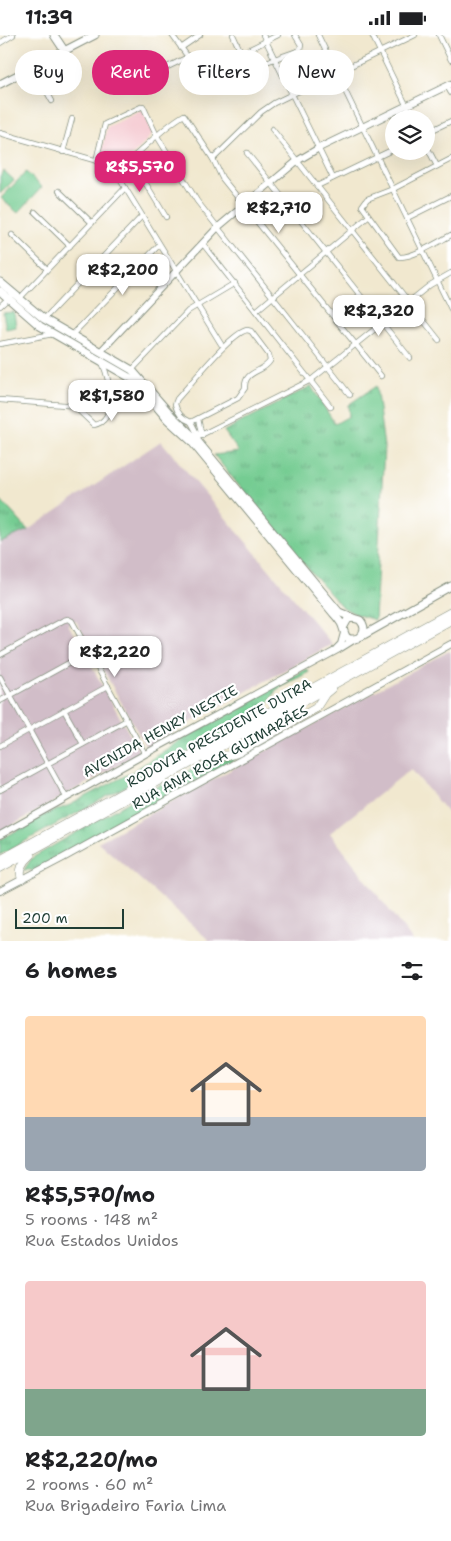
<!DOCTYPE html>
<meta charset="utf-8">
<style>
body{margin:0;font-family:"Shantell Sans",sans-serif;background:#f2f2f2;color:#202124;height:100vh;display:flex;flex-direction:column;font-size:19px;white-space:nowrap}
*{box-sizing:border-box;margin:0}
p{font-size:16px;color:#757577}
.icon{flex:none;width:28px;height:28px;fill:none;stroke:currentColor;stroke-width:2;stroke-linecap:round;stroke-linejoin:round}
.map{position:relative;height:906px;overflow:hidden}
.drawer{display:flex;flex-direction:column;background:#fff;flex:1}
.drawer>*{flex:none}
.top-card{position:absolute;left:15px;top:15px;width:421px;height:45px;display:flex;gap:10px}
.controls{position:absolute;left:385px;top:75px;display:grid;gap:10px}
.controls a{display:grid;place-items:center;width:50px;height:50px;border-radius:50%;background:#fff;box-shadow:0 5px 20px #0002;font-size:25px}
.scale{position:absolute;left:15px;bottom:12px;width:109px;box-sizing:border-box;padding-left:5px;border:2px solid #1f3d34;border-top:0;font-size:14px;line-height:18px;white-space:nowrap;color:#1f3d34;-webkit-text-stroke:4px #fff;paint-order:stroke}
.price{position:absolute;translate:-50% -42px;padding:0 11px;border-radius:10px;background:#fff;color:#222;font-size:16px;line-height:32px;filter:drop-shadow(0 1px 2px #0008)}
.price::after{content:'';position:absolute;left:50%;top:30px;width:15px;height:11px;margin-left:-8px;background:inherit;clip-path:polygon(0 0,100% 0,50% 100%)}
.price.selected{background:#db2777;color:#fff}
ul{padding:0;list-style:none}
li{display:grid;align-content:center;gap:10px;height:265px;padding:0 25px}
li span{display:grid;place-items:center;height:155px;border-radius:5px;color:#555}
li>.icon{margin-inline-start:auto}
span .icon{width:90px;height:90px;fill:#fffc;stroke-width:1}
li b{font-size:21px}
h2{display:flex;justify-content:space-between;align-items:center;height:60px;padding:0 25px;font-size:21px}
.pill{padding:0 18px;border-radius:22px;background:#fff;box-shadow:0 5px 20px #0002;font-size:18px;line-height:45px}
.pill.selected{background:#db2777;color:#fff}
.status{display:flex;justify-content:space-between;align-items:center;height:35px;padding:0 25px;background:#fff;direction:ltr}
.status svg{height:14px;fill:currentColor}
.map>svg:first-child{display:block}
.built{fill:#f6cfd5}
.industrial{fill:#d1bdc8}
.grass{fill:url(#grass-tufts);stroke:#4a8463}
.pitch{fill:#74cc92;stroke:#4a8463}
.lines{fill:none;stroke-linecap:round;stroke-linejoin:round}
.street-casing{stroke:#889282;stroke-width:6}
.secondary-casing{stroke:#889282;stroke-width:8}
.primary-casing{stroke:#889282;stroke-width:9}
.highway-casing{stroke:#889282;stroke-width:9}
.street{stroke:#fff;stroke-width:4.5}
.secondary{stroke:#fff;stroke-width:6}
.primary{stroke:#fff;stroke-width:7}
.highway{stroke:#fff;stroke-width:8}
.labels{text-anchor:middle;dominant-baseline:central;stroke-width:4.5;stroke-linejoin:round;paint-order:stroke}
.street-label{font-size:14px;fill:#1f3d34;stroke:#fff}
</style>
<div class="status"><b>11:39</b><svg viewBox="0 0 49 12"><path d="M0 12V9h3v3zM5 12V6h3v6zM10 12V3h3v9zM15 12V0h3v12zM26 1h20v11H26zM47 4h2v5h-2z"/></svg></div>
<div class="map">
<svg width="451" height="906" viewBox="0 0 451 906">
<defs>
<pattern id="grass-tufts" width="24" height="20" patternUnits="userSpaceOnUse" patternTransform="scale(1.25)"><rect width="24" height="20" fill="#74cc92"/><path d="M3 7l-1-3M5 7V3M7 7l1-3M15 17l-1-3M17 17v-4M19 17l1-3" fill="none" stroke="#5fa778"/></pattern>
</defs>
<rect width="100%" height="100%" fill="#fff"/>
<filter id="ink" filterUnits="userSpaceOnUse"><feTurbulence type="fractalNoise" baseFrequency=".02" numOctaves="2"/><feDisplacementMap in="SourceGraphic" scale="10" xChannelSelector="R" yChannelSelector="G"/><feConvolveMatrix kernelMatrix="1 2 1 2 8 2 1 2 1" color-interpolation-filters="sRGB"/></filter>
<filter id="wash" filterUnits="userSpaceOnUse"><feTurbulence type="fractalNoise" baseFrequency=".0096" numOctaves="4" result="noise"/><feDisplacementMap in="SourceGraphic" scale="20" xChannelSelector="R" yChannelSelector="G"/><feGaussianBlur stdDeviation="1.12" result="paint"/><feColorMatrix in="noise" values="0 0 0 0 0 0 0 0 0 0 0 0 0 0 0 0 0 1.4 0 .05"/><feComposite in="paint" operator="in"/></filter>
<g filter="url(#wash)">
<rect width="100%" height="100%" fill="#f1e8cf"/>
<polygon class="built" points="143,75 153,97 148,104 136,117 118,130 100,122 107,92"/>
<g class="industrial">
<polygon points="161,406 332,609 146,712 76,586 68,589 140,718 0,797 0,507 28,495"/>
<polygon points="449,616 451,618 451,782 411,734 330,798 413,906 210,906 98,807"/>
</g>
<g class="grass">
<polygon points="311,351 335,389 349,381 348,370 376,351 384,412 375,585 355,579 341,571 286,509 214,420 239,417 224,396"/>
<polygon points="0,464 28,495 0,507"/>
<polygon points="307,634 309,637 276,655 267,671 256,680 0,820 0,805 44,780 70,770 132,737 229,673"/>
<path d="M239,722L33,837L31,835H24L32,823L146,757L210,725C221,723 229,726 239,722Z"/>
</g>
<g class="pitch">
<polygon points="4,136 14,145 0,159 0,141"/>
<polygon points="26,137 42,152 18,178 1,163"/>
<polygon points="14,277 16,292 6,294 3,278"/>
</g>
</g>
<g filter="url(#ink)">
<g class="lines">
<defs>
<g id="street">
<polyline points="172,0 188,22 203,40 205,41 211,37"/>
<path d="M233,0C238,10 243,26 252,32L300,15L301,10L295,0"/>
<polyline points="263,0 333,143"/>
<polyline points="318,0 451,274"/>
<polyline points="372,0 413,84"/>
<polyline points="439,0 451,25"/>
<polyline points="0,8 13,0"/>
<polyline points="181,13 200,0"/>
<polyline points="242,18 278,0"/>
<polyline points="38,29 44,40 42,48 52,66"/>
<polyline points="149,41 188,22"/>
<polyline points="447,51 451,58"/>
<polyline points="272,94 439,305"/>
<polyline points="0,98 108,129 113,133 221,309"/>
<polyline points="426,98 451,86"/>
<polyline points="426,110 437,131"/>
<polyline points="63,117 72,84"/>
<polyline points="247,118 410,323"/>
<polyline points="131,124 166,182"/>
<polyline points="213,124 261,77 274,68 415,0"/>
<path d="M451,124L393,154L367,164L362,171L399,222C413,223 438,207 451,200"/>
<polyline points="96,126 105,89 143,71 157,101 197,166 350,360"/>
<path d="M115,136C140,120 158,95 184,80L213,124L222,143L381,341"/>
<polyline points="317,151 394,114"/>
<polyline points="59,156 92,188"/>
<polyline points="35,177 70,211"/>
<polyline points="407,183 451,161"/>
<polyline points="12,200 47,234"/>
<polyline points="203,209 331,372"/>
<polyline points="19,264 125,153"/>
<polyline points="0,271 10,262"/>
<polyline points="256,276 368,182"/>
<polyline points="44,284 142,181"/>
<path d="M247,295L251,296L269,320L270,326C263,338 244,335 245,353L238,363L191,387C183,384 177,378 175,369L177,364C190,350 231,298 247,295Z"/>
<polyline points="72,300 159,210"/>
<polyline points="0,309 53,299"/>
<polyline points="132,335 188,276 235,248"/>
<polyline points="0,365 91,372"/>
<path d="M74,371L94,390C119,385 109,343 102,327"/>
<polyline points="198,384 202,401"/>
<polyline points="191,387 199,402"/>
<polyline points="195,403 311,345 430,250 451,238"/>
<polyline points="0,620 64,585 68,584 72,586 145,719"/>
<polyline points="0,642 66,762"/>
<polyline points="0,666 89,617"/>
<polyline points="64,675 83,709"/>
<polyline points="0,711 108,651"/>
<polyline points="0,755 127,685"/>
</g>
<g id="secondary">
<polyline points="101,316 217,193 297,126 319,113 451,49"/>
<polyline points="336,614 341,609 344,598"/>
<polyline points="0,800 145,719 339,614 355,604"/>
<polyline points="0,856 63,823 451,609"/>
</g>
<g id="primary">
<polyline points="54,0 64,15"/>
<polyline points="0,49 95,0"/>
<polyline points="0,247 44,284 132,335 172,381 195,403 339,577 353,583"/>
<path d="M0,256L40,291L134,345L168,385L191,406L333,578C336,581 339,585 341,588C346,598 343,607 358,603C365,598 366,592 360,585L353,583L348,584L343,593"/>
<polyline points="362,601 451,551"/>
</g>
<g id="highway">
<path d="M205,724C217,720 226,723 239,717L316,673L325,659L331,654"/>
<polyline points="0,825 451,577"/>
<polyline points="0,833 451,585"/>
<path d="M22,844C18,834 24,826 31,820"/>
</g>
</defs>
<use href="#street" class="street-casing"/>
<use href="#secondary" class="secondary-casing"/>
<use href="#primary" class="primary-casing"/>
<use href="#highway" class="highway-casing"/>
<use href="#street" class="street"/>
<use href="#secondary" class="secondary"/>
<use href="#primary" class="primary"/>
<use href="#highway" class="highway"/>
</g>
</g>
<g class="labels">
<g class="street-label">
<text transform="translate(160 696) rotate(-29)">AVENIDA HENRY NESTIE</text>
<text transform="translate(219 698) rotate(-29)">RODOVIA PRESIDENTE DUTRA</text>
<text transform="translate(220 722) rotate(-29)">RUA ANA ROSA GUIMARÃES</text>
</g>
</g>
</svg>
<div class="controls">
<a><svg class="icon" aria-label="layers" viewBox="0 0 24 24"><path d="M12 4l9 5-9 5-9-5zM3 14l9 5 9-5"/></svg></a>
</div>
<div class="scale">200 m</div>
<b class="price selected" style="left:140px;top:158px">R$5,570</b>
<b class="price" style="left:279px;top:199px">R$2,710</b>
<b class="price" style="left:123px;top:261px">R$2,200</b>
<b class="price" style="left:379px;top:302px">R$2,320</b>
<b class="price" style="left:112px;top:387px">R$1,580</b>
<b class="price" style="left:115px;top:643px">R$2,220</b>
<div class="top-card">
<a class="pill">Buy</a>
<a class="pill selected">Rent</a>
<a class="pill">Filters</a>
<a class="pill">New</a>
</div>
</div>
<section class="drawer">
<h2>6 homes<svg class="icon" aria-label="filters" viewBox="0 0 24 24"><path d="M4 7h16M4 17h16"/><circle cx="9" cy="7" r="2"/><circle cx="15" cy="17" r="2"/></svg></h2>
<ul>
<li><span style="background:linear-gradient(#ffd9b3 65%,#9aa5b1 0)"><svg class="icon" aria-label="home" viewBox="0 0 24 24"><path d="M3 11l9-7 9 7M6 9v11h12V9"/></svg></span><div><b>R$5,570/mo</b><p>5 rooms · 148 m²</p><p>Rua Estados Unidos</p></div></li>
<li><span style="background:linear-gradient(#f6c9c9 70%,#7fa58c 0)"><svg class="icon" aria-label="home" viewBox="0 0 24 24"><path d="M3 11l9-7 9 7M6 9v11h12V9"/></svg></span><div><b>R$2,220/mo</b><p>2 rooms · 60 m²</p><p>Rua Brigadeiro Faria Lima</p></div></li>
</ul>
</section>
